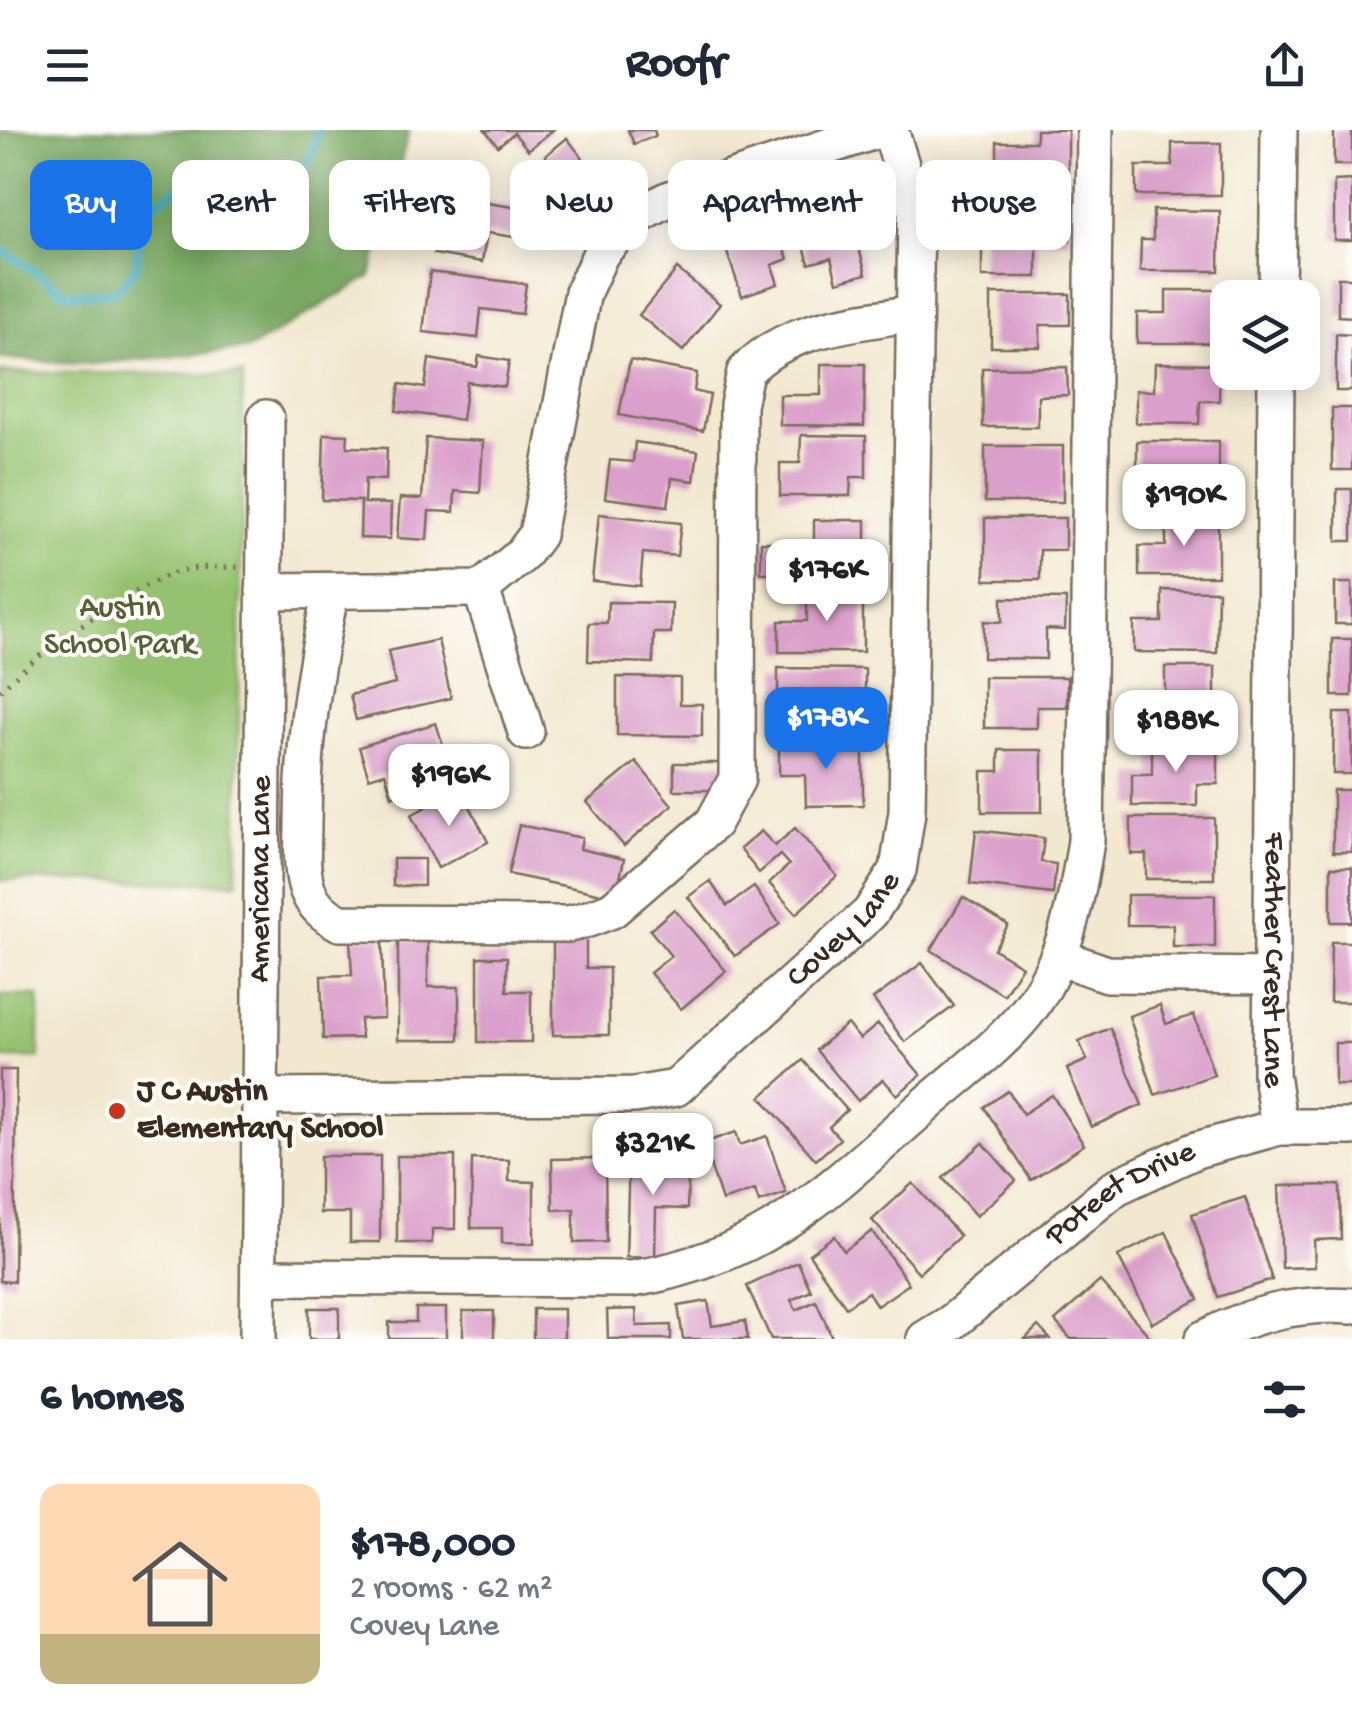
<!DOCTYPE html>
<meta charset="utf-8">
<style>
body{margin:0;font-family:"Gochi Hand",sans-serif;background:#f2f2f3;color:#1f2937;height:100vh;display:flex;flex-direction:column;font-size:38px;white-space:nowrap}
*{box-sizing:border-box;margin:0}
p{font-size:32px;color:#747a83}
.icon{flex:none;width:55px;height:55px;fill:none;stroke:currentColor;stroke-width:2;stroke-linecap:round;stroke-linejoin:round}
.map{position:relative;height:1209px;overflow:hidden}
.panel{display:flex;flex-direction:column;background:#fff;flex:1}
.panel>*{flex:none}
.guide{position:absolute;left:30px;top:30px;width:1292px;height:90px;display:flex;gap:20px}
.controls{position:absolute;left:1210px;top:150px;display:grid;gap:20px}
.controls a{display:grid;place-items:center;width:110px;height:110px;border-radius:20px;background:#fff;box-shadow:0 5px 25px #0003;font-size:50px}
.price{position:absolute;translate:-50% -85px;padding:0 22px;border-radius:20px;background:#fff;color:#222;font-size:32px;line-height:65px;filter:drop-shadow(0 2px 5px #0008)}
.price::after{content:'';position:absolute;left:50%;top:60px;width:30px;height:22px;margin-left:-15px;background:inherit;clip-path:polygon(0 0,100% 0,50% 100%)}
.price.selected{background:#1a73e8;color:#fff}
ul{padding:0;list-style:none}
li{display:flex;align-items:center;gap:30px;height:250px;padding:0 40px}
li span{display:grid;place-items:center;flex:none;width:280px;height:200px;border-radius:20px;color:#555}
li>.icon{margin-inline-start:auto}
span .icon{width:120px;height:120px;fill:#fffc;stroke-width:1}
li b{font-size:42px}
h2{display:flex;justify-content:space-between;align-items:center;height:120px;padding:0 40px;font-size:42px}
.chip{padding:0 35px;border-radius:20px;background:#fff;box-shadow:0 5px 25px #0003;font-size:35px;line-height:90px}
.chip.selected{background:#1a73e8;color:#fff}
header{display:flex;justify-content:space-between;align-items:center;height:130px;padding:0 40px;background:#fff;font-size:45px;font-weight:700}
.map>svg:first-child{display:block}
.green{fill:#95c270;stroke:#687647;stroke-width:2.5}
.forest{fill:#78a862;stroke:#5a6940;stroke-width:2.5}
.lines{fill:none;stroke-linecap:round;stroke-linejoin:round}
.stream{stroke:#42abc1;stroke-width:8}
.building{fill:#da9fca}
.minor-casing{stroke:#7b6c5c;stroke-width:40}
.path{stroke:#7b6c5c;stroke-width:5;stroke-dasharray:2.5 8;stroke-linecap:butt}
.minor{stroke:#fff;stroke-width:35}
.poi-dot{fill:#c8321e;stroke:#fdfcf7;stroke-width:4}
.labels{text-anchor:middle;dominant-baseline:central;stroke-width:8;stroke-linejoin:round;paint-order:stroke}
.park-label{font-size:32px;fill:#5a5f3b;stroke:#fdfcf7}
.street-label{font-size:32px;fill:#3b2a1e;stroke:#fdfcf7}
.poi-label{font-size:32px;font-weight:bold;fill:#3b2a1e;stroke:#fdfcf7;text-anchor:start}
</style>
<header><svg class="icon" aria-label="menu" viewBox="0 0 24 24"><path d="M4 6h16M4 12h16M4 18h16"/></svg>Roofr<svg class="icon" aria-label="share" viewBox="0 0 24 24"><path d="M12 15V3M7 8l5-5 5 5M5 13v7h14v-7"/></svg></header>
<div class="map">
<svg width="1352" height="1209" viewBox="0 0 1352 1209">
<rect width="100%" height="100%" fill="#fdfcf7"/>
<filter id="ink" filterUnits="userSpaceOnUse"><feTurbulence type="fractalNoise" baseFrequency=".01" numOctaves="2"/><feDisplacementMap in="SourceGraphic" scale="20" xChannelSelector="R" yChannelSelector="G"/><feConvolveMatrix kernelMatrix="1 2 1 2 8 2 1 2 1" color-interpolation-filters="sRGB"/></filter>
<filter id="wash" filterUnits="userSpaceOnUse"><feTurbulence type="fractalNoise" baseFrequency=".0048" numOctaves="4" result="noise"/><feDisplacementMap in="SourceGraphic" scale="40" xChannelSelector="R" yChannelSelector="G"/><feGaussianBlur stdDeviation="2.25" result="paint"/><feColorMatrix in="noise" values="0 0 0 0 0 0 0 0 0 0 0 0 0 0 0 0 0 1.4 0 .05"/><feComposite in="paint" operator="in"/></filter>
<g filter="url(#wash)">
<rect width="100%" height="100%" fill="#f2e8d0"/>
<g class="green">
<polygon points="0,242 243,245 237,752 0,750"/>
<rect x="0" y="866" width="39" height="62"/>
</g>
<polygon class="forest" points="0,0 409,0 371,146 249,219 89,234 0,228"/>
<g class="lines">
<path class="stream" d="M0,119L68,164L114,162L135,140L144,80L185,53L251,92C284,70 311,41 318,0"/>
</g>
<g id="blocks">
<g class="building">
<polygon points="485,0 553,0 528,20 514,3 498,16"/>
<polygon points="628,0 654,0 656,6 634,14"/>
<polygon points="1036,0 1068,0 1068,68 997,68 997,12 1036,12"/>
<rect x="1334" y="0" width="18" height="35"/>
<polygon points="567,8 584,30 563,47 545,26"/>
<polygon points="1172,13 1221,13 1221,65 1136,65 1136,36 1172,36"/>
<polygon points="1352,50 1352,110 1334,110 1334,51"/>
<polygon points="443,66 538,81 534,110 487,103 482,132 434,124"/>
<polygon points="845,68 866,144 837,152 831,128 809,134 795,82"/>
<polygon points="1153,80 1220,81 1219,141 1140,141 1141,110 1153,110"/>
<polygon points="982,82 1070,82 1070,111 1037,111 1037,147 982,147"/>
<polygon points="775,90 788,129 772,135 778,154 742,166 722,108"/>
<polygon points="677,139 720,174 683,221 639,185"/>
<polygon points="430,142 526,154 522,184 481,179 478,208 423,202"/>
<polygon points="1338,148 1352,148 1352,187 1338,186"/>
<polygon points="1166,160 1218,160 1218,213 1137,213 1137,183 1166,183"/>
<polygon points="991,164 1070,164 1070,195 1040,195 1040,217 991,217"/>
<polygon points="1336,204 1352,205 1352,261 1336,261"/>
<polygon points="479,226 509,231 505,257 467,252 462,290 396,281 400,254 425,258 429,229 477,237"/>
<polygon points="630,230 697,243 694,261 710,265 703,301 619,285"/>
<polygon points="1155,233 1220,234 1219,271 1200,271 1199,294 1136,293 1136,260 1154,261"/>
<polygon points="821,234 865,234 864,296 780,295 780,265 821,265"/>
<polygon points="1067,237 1068,265 1038,266 1038,297 983,297 982,238"/>
<rect x="1332" y="278" width="20" height="62"/>
<polygon points="324,304 348,305 347,317 387,318 386,350 365,349 364,373 391,374 390,409 360,408 361,371 322,370"/>
<polygon points="801,305 866,306 866,347 851,347 850,366 780,366 780,333 800,333"/>
<polygon points="426,308 483,311 480,363 455,361 454,382 429,381 427,410 397,408 400,368 422,369"/>
<polygon points="1137,311 1219,311 1219,368 1155,368 1155,343 1137,343"/>
<polygon points="635,312 698,321 694,351 672,348 668,376 605,368 610,330 633,332"/>
<rect x="985" y="316" width="78" height="56"/>
<rect x="1337" y="359" width="15" height="52"/>
<polygon points="599,384 681,393 677,426 643,423 640,456 592,451"/>
<polygon points="1166,386 1218,386 1218,446 1139,446 1139,416 1166,416"/>
<polygon points="985,388 1065,388 1065,420 1040,420 1040,450 985,450"/>
<polygon points="814,390 866,390 866,443 761,443 761,412 814,412"/>
<rect x="1335" y="453" width="17" height="41"/>
<polygon points="807,460 863,460 863,522 779,522 779,491 807,491"/>
<polygon points="1162,460 1218,461 1217,523 1134,522 1134,492 1162,492"/>
<polygon points="1002,468 1066,469 1065,500 1046,499 1046,529 983,528 984,491 1002,492"/>
<polygon points="608,472 672,473 671,503 654,503 653,533 588,531 589,493 607,493"/>
<rect x="1332" y="509" width="20" height="57"/>
<polygon points="438,510 451,568 356,590 350,565 395,554 388,521"/>
<polygon points="1165,537 1215,537 1215,598 1137,598 1137,568 1165,568"/>
<polygon points="778,538 865,539 865,597 793,596 793,573 778,572"/>
<polygon points="617,547 680,548 680,574 702,574 702,606 617,605"/>
<polygon points="984,547 1067,547 1067,577 1037,577 1037,598 984,598"/>
<polygon points="1334,583 1352,583 1352,644 1333,644"/>
<polygon points="436,593 453,647 392,666 385,643 369,648 359,617"/>
<polygon points="863,614 863,675 806,676 805,645 779,645 779,615"/>
<polygon points="1152,614 1218,614 1218,654 1197,654 1197,676 1132,676 1132,644 1152,644"/>
<polygon points="999,620 1042,620 1042,682 982,682 982,641 999,641"/>
<polygon points="636,632 672,675 624,716 587,672"/>
<rect x="674" y="633" width="51" height="27"/>
<polygon points="461,659 488,712 438,738 411,685"/>
<rect x="1333" y="660" width="19" height="62"/>
<polygon points="1131,688 1214,688 1214,749 1146,749 1146,724 1131,724"/>
<polygon points="519,695 582,708 580,719 624,729 616,767 508,744"/>
<polygon points="795,698 837,746 796,784 769,753 789,735 780,725 759,743 740,719 761,701 775,716"/>
<polygon points="976,700 1044,708 1041,732 1056,734 1053,764 970,754"/>
<rect x="393" y="729" width="31" height="27"/>
<rect x="1331" y="737" width="21" height="55"/>
<polygon points="710,751 727,776 754,757 780,794 735,826 688,767"/>
<polygon points="1127,765 1215,765 1215,817 1173,817 1173,795 1127,795"/>
<polygon points="963,767 1008,795 994,819 1022,836 1004,865 931,820"/>
<polygon points="674,779 726,841 681,879 650,843 671,826 650,800"/>
<polygon points="553,806 586,806 586,838 609,838 609,905 553,905"/>
<polygon points="382,807 384,888 360,889 361,908 323,909 321,846 352,845 350,808"/>
<polygon points="398,811 428,811 428,857 459,857 459,910 398,910"/>
<polygon points="1331,812 1352,812 1352,872 1330,872"/>
<polygon points="478,827 507,827 507,861 531,861 531,912 478,912"/>
<polygon points="922,833 954,876 905,912 873,869"/>
<polygon points="1160,875 1166,894 1194,885 1214,945 1155,965 1129,886"/>
<polygon points="847,894 860,909 878,894 921,945 897,965 883,949 858,971 816,920"/>
<polygon points="1110,898 1142,975 1091,997 1067,939 1087,930 1079,911"/>
<rect x="1335" y="913" width="17" height="42"/>
<polygon points="803,930 847,980 829,997 840,1009 816,1030 761,967"/>
<polygon points="0,940 16,940 14,1152 0,1151"/>
<polygon points="1008,961 1023,984 1052,965 1084,1015 1031,1050 984,977"/>
<polygon points="736,1002 740,1015 767,1006 786,1063 759,1072 755,1060 722,1071 703,1013"/>
<polygon points="983,1013 1016,1051 976,1086 943,1048"/>
<polygon points="629,1025 689,1027 687,1079 656,1078 655,1128 626,1127"/>
<polygon points="320,1026 380,1026 380,1112 350,1112 350,1083 320,1083"/>
<polygon points="397,1026 455,1026 455,1099 432,1099 432,1113 397,1113"/>
<polygon points="605,1028 606,1112 574,1113 574,1079 553,1080 552,1029"/>
<polygon points="472,1029 509,1030 509,1051 534,1052 534,1114 502,1113 502,1098 471,1098"/>
<polygon points="913,1053 960,1106 919,1143 872,1090"/>
<polygon points="1340,1055 1341,1109 1314,1110 1315,1137 1282,1138 1279,1056"/>
<polygon points="1245,1067 1272,1150 1218,1167 1192,1084"/>
<polygon points="872,1101 909,1154 877,1176 868,1162 846,1177 809,1124 834,1106 844,1121"/>
<polygon points="1166,1102 1199,1169 1152,1193 1118,1126"/>
<polygon points="798,1132 811,1161 791,1170 796,1180 816,1171 832,1207 827,1209 771,1209 747,1156"/>
<polygon points="1100,1151 1152,1209 1071,1209 1055,1191"/>
<polygon points="708,1171 712,1196 745,1191 748,1209 683,1209 678,1176"/>
<rect x="309" y="1178" width="30" height="31"/>
<polygon points="416,1178 446,1178 446,1209 389,1209 389,1192 416,1192"/>
<rect x="533" y="1179" width="31" height="30"/>
<polygon points="636,1179 637,1196 671,1195 671,1209 608,1209 607,1180"/>
<rect x="463" y="1181" width="31" height="28"/>
<polygon points="1038,1196 1050,1209 1025,1209"/>
</g>
</g>
</g>
<g filter="url(#ink)">
<use href="#blocks" fill-opacity="0" stroke="#7b6c5c" stroke-width="2.5"/>
<g class="lines">
<defs>
<g id="minor">
<polyline points="1277,168 1279,0"/>
<path id="s1" d="M1276,242L1271,944L1279,997"/>
<polyline points="481,459 526,602"/>
<polyline points="264,461 481,459 522,425 537,405 583,162 601,123 631,90 667,70 878,0"/>
<path d="M331,461C314,539 303,612 303,692C303,714 300,740 308,761C314,777 326,786 340,793L569,794L588,789L612,780L713,693L737,649L738,275L745,242C787,196 856,193 914,183"/>
<polyline points="1058,827 1107,844 1272,846"/>
<path id="s2" d="M260,967L635,965L676,958L870,783L898,740L907,682L916,82L890,0"/>
<path d="M259,1147L632,1149C769,1126 827,1061 927,974C960,945 1000,916 1027,882C1065,833 1077,769 1086,711L1095,0"/>
<path id="s3" d="M258,1209L266,288"/>
<path id="s4" d="M925,1209L951,1193L1116,1057L1196,1020L1279,997H1352"/>
<path d="M1203,1209C1251,1184 1298,1172 1352,1176"/>
</g>
</defs>
<use href="#minor" class="minor-casing"/>
<path class="path" d="M0,561C32,526 138,452 183,440C201,436 221,438 239,437"/>
<use href="#minor" class="minor"/>
</g>
</g>
<circle class="poi-dot" cx="117" cy="981" r="10"/>
<g class="labels">
<g class="park-label">
<text x="120" y="479">Austin<tspan x="120" dy="37">School Park</tspan></text>
</g>
<g class="street-label">
<text stroke="none"><textPath href="#s3" startOffset="460">Americana Lane</textPath></text>
<text stroke="none"><textPath href="#s2" startOffset="648">Covey Lane</textPath></text>
<text stroke="none"><textPath href="#s1" startOffset="588">Feather Crest Lane</textPath></text>
<text stroke="none"><textPath href="#s4" startOffset="245">Poteet Drive</textPath></text>
</g>
<g class="poi-label">
<text x="137" y="963">J C Austin<tspan x="137" dy="37">Elementary School</tspan></text>
</g>
</g>
</svg>
<div class="controls">
<a><svg class="icon" aria-label="layers" viewBox="0 0 24 24"><path d="M12 4l9 5-9 5-9-5zM3 14l9 5 9-5"/></svg></a>
</div>
<b class="price" style="left:1184px;top:419px">$190K</b>
<b class="price" style="left:827px;top:494px">$176K</b>
<b class="price selected" style="left:826px;top:642px">$178K</b>
<b class="price" style="left:1176px;top:645px">$188K</b>
<b class="price" style="left:449px;top:699px">$196K</b>
<b class="price" style="left:653px;top:1068px">$321K</b>
<div class="guide">
<a class="chip selected">Buy</a>
<a class="chip">Rent</a>
<a class="chip">Filters</a>
<a class="chip">New</a>
<a class="chip">Apartment</a>
<a class="chip">House</a>
</div>
</div>
<section class="panel">
<h2>6 homes<svg class="icon" aria-label="filters" viewBox="0 0 24 24"><path d="M4 7h16M4 17h16"/><circle cx="9" cy="7" r="2"/><circle cx="15" cy="17" r="2"/></svg></h2>
<ul>
<li><span style="background:linear-gradient(#ffd9b3 75%,#c2b280 0)"><svg class="icon" aria-label="home" viewBox="0 0 24 24"><path d="M3 11l9-7 9 7M6 9v11h12V9"/></svg></span><div><b>$178,000</b><p>2 rooms · 62 m²</p><p>Covey Lane</p></div><svg class="icon" aria-label="heart" viewBox="0 0 24 24"><path d="M12 20l-8-8c-3-5 5-10 8-4 3-6 11-1 8 4z"/></svg></li>
</ul>
</section>
